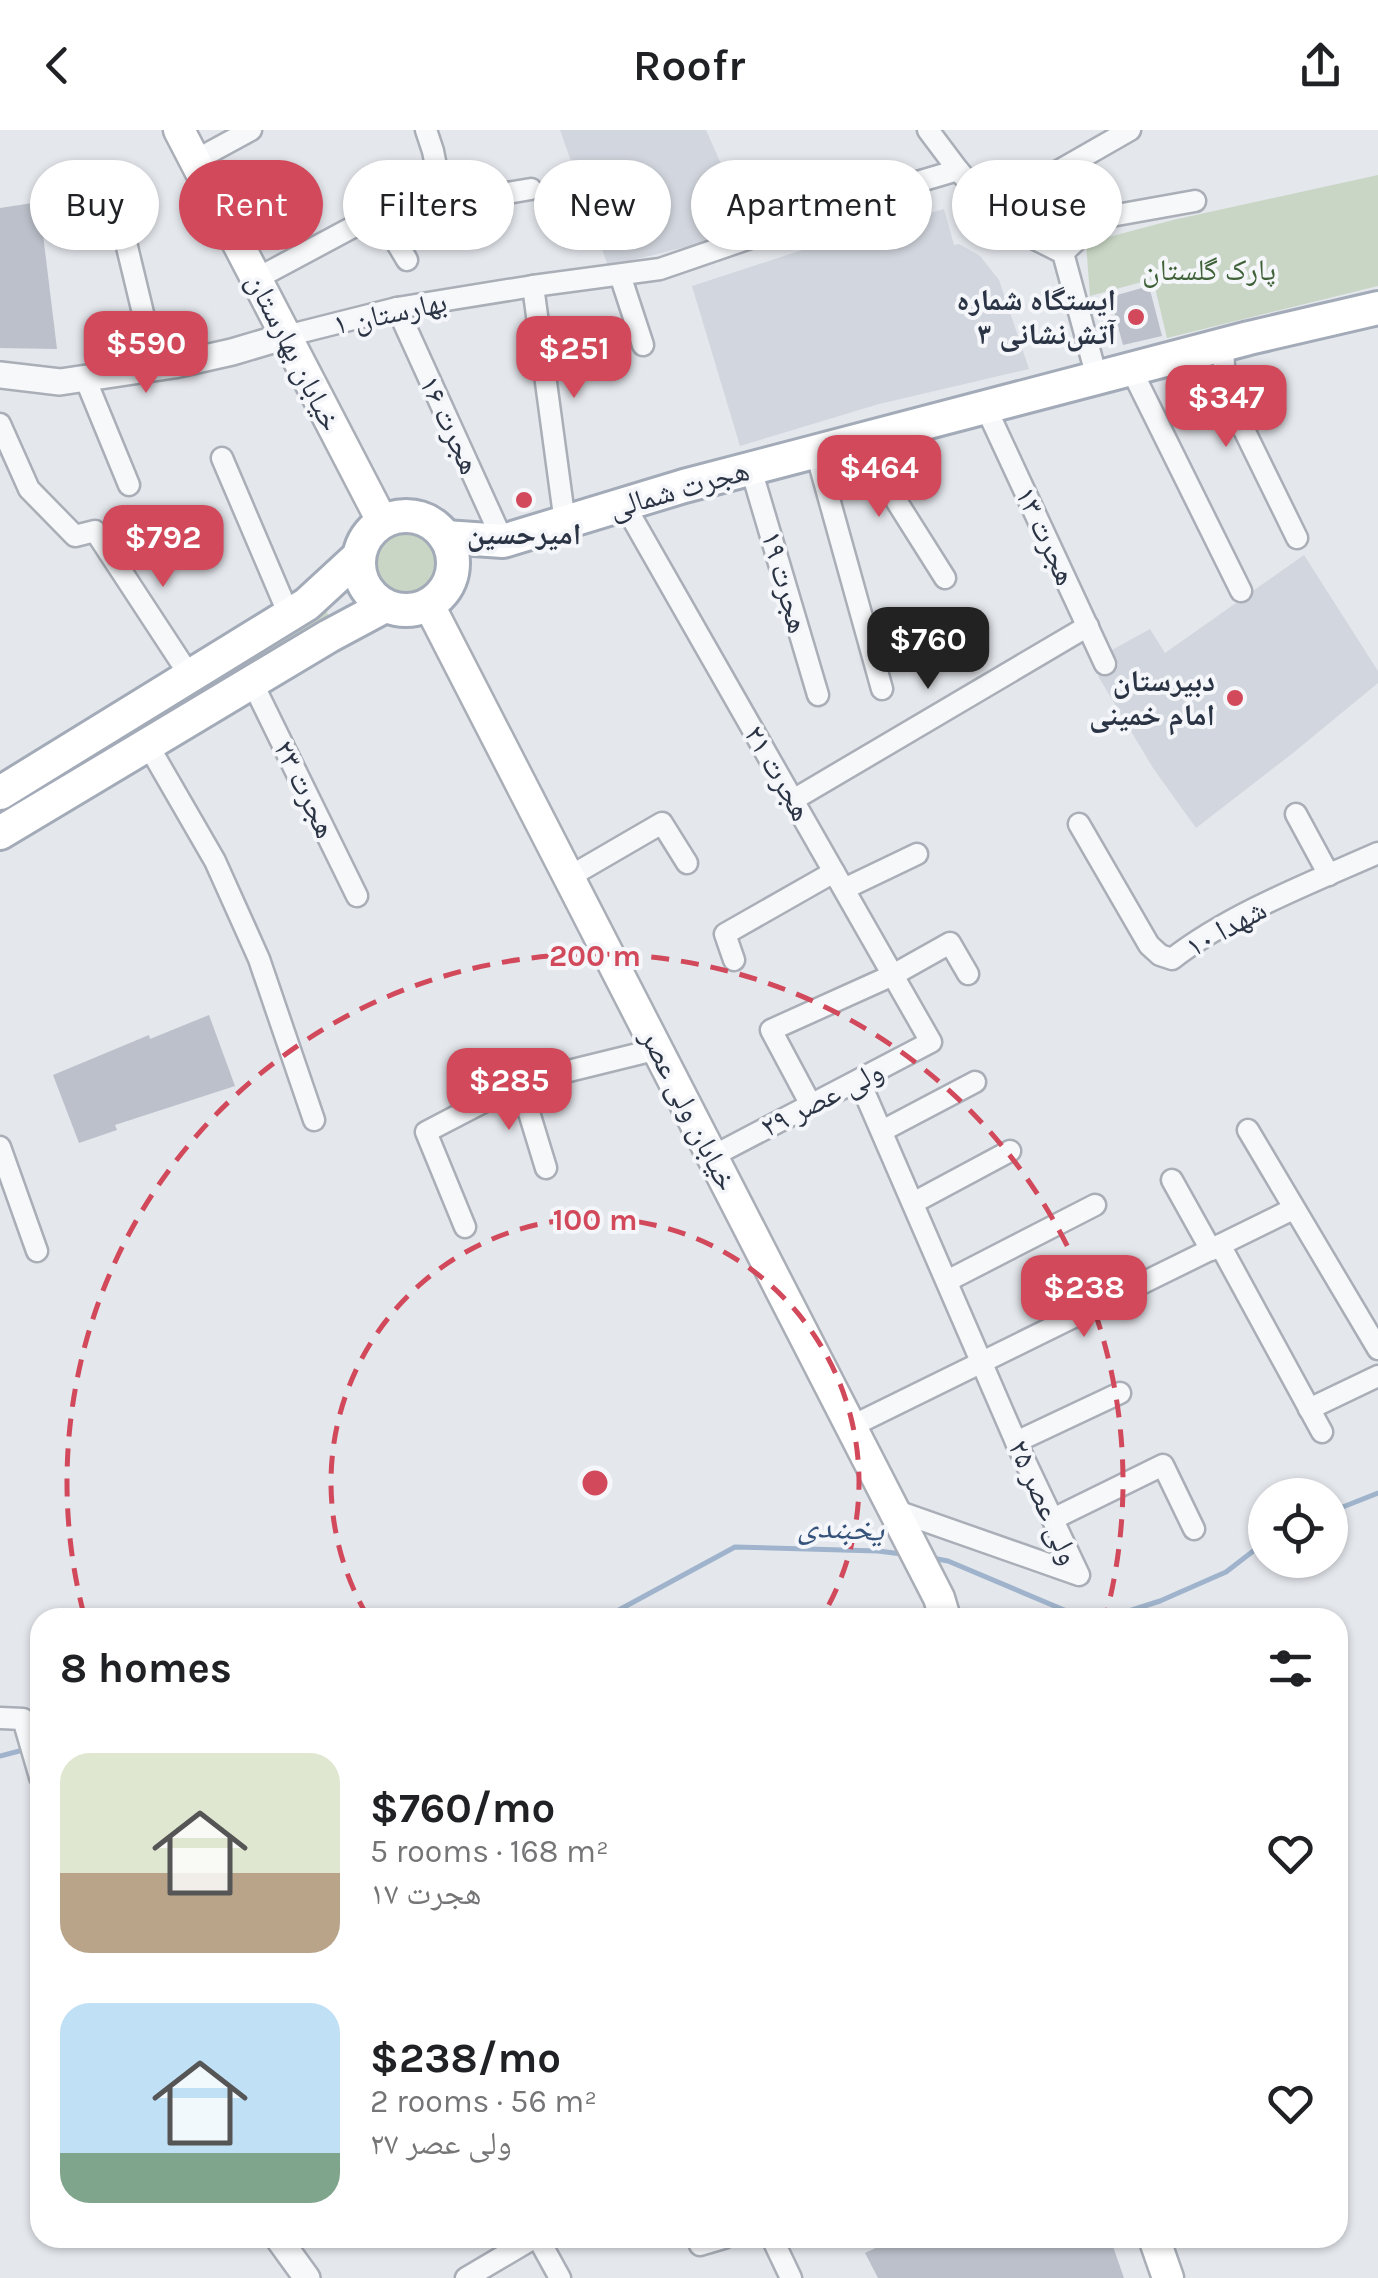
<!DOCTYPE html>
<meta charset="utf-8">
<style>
body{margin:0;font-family:Karla,"Noto Naskh Arabic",sans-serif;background:#f6f6f6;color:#202124;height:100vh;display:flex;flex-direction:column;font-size:38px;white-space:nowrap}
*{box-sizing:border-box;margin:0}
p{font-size:32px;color:#757577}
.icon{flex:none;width:55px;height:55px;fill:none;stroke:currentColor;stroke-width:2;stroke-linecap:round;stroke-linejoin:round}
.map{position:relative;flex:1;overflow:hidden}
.details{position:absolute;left:30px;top:1478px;width:1318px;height:640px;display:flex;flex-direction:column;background:#fff;border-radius:30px;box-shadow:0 2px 8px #0004}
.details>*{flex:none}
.guide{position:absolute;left:30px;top:30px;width:1320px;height:90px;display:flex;gap:20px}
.fabs{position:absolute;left:1248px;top:1348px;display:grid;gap:20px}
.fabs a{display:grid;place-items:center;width:100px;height:100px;border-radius:50%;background:#fff;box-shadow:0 2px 8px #0004;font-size:50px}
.price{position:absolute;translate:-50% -85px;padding:0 22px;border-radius:20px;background:#d1495b;color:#fff;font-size:32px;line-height:65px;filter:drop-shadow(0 2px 5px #0008)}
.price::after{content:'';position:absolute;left:50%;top:60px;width:30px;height:22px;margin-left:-15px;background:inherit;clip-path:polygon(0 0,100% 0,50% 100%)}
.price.selected{background:#222;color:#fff}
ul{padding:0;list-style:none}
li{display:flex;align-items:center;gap:30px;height:250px;padding:0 30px}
li span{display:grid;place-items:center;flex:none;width:280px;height:200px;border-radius:30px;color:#555}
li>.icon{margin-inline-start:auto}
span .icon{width:120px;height:120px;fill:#fffc;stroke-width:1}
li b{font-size:42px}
h2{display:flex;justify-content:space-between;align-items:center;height:120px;padding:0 30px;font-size:42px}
.tag{padding:0 35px;border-radius:45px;background:#fff;box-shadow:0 2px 8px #0004;font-size:35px;line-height:90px}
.tag.selected{background:#d1495b;color:#fff}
header{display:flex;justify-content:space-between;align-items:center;height:130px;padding:0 30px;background:#fff;font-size:45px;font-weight:600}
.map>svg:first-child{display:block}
.built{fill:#d2d6de}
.green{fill:#c9d6c5}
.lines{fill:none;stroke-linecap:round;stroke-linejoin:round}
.stream{stroke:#9fb4cc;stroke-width:5}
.building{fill:#bbc0ca}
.minor-casing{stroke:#a9aeb7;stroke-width:25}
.tertiary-casing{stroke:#a9aeb7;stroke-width:30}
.secondary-casing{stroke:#a9aeb7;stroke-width:35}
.primary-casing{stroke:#a3abb8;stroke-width:38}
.minor{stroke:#f7f8fa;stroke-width:20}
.tertiary{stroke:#f7f8fa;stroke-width:25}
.secondary{stroke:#fff;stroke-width:30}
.primary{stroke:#fff;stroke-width:32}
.ring{fill:none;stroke:#d1495b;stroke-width:5;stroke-dasharray:18 12}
.poi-dot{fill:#d1495b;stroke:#f4f6f9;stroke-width:4}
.labels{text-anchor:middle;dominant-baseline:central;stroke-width:8;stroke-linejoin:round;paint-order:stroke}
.park-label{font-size:30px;fill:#3f6138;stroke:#f4f6f9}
.poi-label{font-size:30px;font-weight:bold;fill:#2b3445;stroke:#f4f6f9;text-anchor:end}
.street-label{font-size:30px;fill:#2b3445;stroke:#f4f6f9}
.water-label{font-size:32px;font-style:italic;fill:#34527a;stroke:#f4f6f9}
.centre{fill:#d1495b;stroke:#f4f6f9;stroke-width:5}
.ring-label{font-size:30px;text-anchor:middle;font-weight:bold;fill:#d1495b;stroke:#f4f6f9;stroke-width:8;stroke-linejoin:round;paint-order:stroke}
</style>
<header><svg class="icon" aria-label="back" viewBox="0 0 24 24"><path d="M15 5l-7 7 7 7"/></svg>Roofr<svg class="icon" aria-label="share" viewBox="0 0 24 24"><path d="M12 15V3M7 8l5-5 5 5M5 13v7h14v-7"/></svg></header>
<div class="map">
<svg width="1378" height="2148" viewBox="0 0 1378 2148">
<rect width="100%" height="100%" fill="#e4e7ec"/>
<g class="built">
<polygon points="560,0 706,0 751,101 608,136"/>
<polygon points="944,79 954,115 959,114 980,126 999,150 1029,239 879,274 740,316 692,156 830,111"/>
<polygon points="1304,425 1378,541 1378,553 1293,623 1196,698 1153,638 1098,546 1119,535 1110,521 1150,499 1165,523"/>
</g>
<g class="green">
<polygon points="1378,45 1378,156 1167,208 1153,149 1090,166 1086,113 1173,90"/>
<circle cx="404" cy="433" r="31"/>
<polygon points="325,477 330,490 164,588 158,577"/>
<polygon points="123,600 129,613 0,689 0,674"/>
</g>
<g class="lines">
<g class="stream">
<polyline points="1330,1382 1378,1363"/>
<polyline points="932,1428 948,1431 1083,1488"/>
<polyline points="604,1488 735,1417 878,1421 902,1424"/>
<polyline points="1107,1488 1160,1471 1226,1442 1265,1412"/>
<polyline points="0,1626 27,1619"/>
</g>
</g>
<g class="building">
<polygon points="39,72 57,219 0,218 0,78"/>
<polygon points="1149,156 1162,206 1123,215 1110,167"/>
<polygon points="209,885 235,956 115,995 117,1000 79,1013 53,945 149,905 150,909"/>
<polygon points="897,2108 1110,2108 1124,2148 878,2148 865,2123"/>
</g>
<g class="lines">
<defs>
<g id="minor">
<polyline points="928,0 958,40 1007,95 1063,123 1097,248"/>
<polyline points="194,31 251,0"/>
<polyline points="439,51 454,72 531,59"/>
<polyline points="992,79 1130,0"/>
<polyline points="379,83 407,130"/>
<polyline points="122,96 156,237"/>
<polyline points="1063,123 1100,88 1195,71"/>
<polyline points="620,145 643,215"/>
<polyline points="256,149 439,51 433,21 426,0"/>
<polyline points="533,156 565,393"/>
<polyline points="397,178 503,411"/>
<polyline points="286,206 397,178 533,156 660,139 890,60 958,40"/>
<polyline points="1223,214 1225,261 1297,408"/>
<polyline points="1131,239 1241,461"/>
<polyline points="85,248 129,355"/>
<polyline points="986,278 1105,534"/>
<polyline points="0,294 29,359 75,406 95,401 190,546"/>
<polyline points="883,304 897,372 945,448"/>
<polyline points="816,322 882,559"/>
<polyline points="222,328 289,485"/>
<polyline points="751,339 818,565"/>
<polyline points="624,374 931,912 713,1026"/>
<polyline points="252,552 357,766"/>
<polyline points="148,615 215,731 259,829 314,990"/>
<polyline points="793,670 1088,496"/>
<polyline points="1296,684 1329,745"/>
<path d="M1079,694L1149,815L1160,825L1172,829C1230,784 1310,753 1378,723"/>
<polyline points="569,747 662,693 687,733"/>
<polyline points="844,759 917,724"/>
<polyline points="734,830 725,804 834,742"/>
<polyline points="859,950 1016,1312 1079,1445 894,1380"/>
<polyline points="520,953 546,1038"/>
<polyline points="811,975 771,900 893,845 950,813 968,844"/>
<polyline points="1248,1000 1378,1219"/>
<polyline points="882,1001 975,952"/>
<polyline points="0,1017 37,1121"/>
<polyline points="1172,1050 1211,1120"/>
<polyline points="913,1073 1010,1021"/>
<polyline points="465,1097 426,1002 520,953 658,919"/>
<polyline points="1220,1115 1322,1302"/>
<polyline points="947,1151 1095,1075"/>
<polyline points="1309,1279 1378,1246"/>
<polyline points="852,1296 1293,1079"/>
<polyline points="1016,1312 1120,1263"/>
<polyline points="1053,1389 1163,1335 1194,1399"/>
<polyline points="0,1588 23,1589 40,1647"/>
<polyline points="538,2108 560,2148"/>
<polyline points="772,2108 791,2148"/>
<polyline points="700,2115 724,2108"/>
<polyline points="466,2148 534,2108"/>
</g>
<g id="tertiary">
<polyline points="0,245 60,252 174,235 232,222 286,206"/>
<polyline points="278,2108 307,2148"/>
</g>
<g id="secondary">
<polyline points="179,0 382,391"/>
<polyline points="429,475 939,1468 945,1488"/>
<polyline points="1154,2108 1168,2148"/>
</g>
<g id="primary">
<circle cx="406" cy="433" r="47"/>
<polyline points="445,407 503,411 684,356 1249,208 1378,178"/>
<polyline points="0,663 307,474 358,427"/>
<polyline points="0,703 329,506 385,476"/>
</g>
</defs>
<use href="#minor" class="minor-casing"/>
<use href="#tertiary" class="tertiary-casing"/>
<use href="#secondary" class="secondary-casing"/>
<use href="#primary" class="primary-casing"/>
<use href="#minor" class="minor"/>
<use href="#tertiary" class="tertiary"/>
<use href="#secondary" class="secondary"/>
<use href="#primary" class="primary"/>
</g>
<g class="ring">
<path d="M368 1487A264 264 0 1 1 822 1487"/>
<path d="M84 1485A528 528 0 1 1 1106 1485"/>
</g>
<g class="poi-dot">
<circle cx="1136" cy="187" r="10"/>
<circle cx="524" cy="370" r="10"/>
<circle cx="1235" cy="568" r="10"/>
</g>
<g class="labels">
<g class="park-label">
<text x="1209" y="140">پارک گلستان</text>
</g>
<g class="poi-label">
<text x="1116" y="170">ایستگاه شماره<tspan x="1116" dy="34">۳ آتش‌نشانی</tspan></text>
<text x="524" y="404" text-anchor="middle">امیرحسین</text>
<text x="1215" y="551">دبیرستان<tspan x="1215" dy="34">امام خمینی</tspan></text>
</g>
<g class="street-label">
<text transform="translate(390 183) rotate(-12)">بهارستان ۱</text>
<text transform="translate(294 222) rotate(63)">خیابان بهارستان</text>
<text transform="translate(450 295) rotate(65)">هجرت ۱۶</text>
<text transform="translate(679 359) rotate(-16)">هجرت شمالی</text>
<text transform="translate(1046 406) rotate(65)">هجرت ۱۳</text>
<text transform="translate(785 452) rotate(74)">هجرت ۱۹</text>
<text transform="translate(778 643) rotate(60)">هجرت ۲۱</text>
<text transform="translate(305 659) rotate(64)">هجرت ۲۳</text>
<text transform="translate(1226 798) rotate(-29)">شهدا ۱۰</text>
<text transform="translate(822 969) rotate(-27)">ولی عصر ۲۹</text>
<text transform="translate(689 980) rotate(63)">خیابان ولی عصر</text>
<text transform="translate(1044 1372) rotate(66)">ولی عصر ۲۵</text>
</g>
<g class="water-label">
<text transform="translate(841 1398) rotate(3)">یخبندی</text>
</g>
</g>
<circle cx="595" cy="1353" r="15" class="centre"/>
<g class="ring-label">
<text x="595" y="836">200 m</text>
<text x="595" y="1100">100 m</text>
</g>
</svg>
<div class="fabs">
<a><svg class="icon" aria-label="locate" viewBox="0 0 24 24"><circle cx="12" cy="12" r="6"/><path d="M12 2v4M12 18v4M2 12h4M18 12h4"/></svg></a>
</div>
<b class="price" style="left:146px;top:266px">$590</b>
<b class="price" style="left:574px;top:271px">$251</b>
<b class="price" style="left:1226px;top:320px">$347</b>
<b class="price" style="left:879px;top:390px">$464</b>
<b class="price" style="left:163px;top:460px">$792</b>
<b class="price selected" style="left:928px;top:562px">$760</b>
<b class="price" style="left:509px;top:1003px">$285</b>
<b class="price" style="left:1084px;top:1210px">$238</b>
<div class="guide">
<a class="tag">Buy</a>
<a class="tag selected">Rent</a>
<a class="tag">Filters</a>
<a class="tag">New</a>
<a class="tag">Apartment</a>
<a class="tag">House</a>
</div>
<section class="details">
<h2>8 homes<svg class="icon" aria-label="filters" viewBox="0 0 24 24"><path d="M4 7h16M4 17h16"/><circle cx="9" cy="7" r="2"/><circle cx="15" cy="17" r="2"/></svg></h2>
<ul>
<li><span style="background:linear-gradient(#dfe7d0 60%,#b9a48a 0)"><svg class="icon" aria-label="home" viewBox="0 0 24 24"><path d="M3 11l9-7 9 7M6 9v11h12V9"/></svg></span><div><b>$760/mo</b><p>5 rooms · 168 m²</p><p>هجرت ۱۷</p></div><svg class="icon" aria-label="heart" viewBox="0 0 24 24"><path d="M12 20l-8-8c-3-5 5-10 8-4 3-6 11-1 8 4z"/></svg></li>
<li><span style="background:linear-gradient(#bfe0f5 75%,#7fa58c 0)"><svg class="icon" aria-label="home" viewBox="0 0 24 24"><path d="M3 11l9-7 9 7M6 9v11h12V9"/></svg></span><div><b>$238/mo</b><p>2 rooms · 56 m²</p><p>ولی عصر ۲۷</p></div><svg class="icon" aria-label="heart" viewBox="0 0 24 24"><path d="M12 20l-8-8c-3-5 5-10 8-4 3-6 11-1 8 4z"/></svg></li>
</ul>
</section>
</div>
